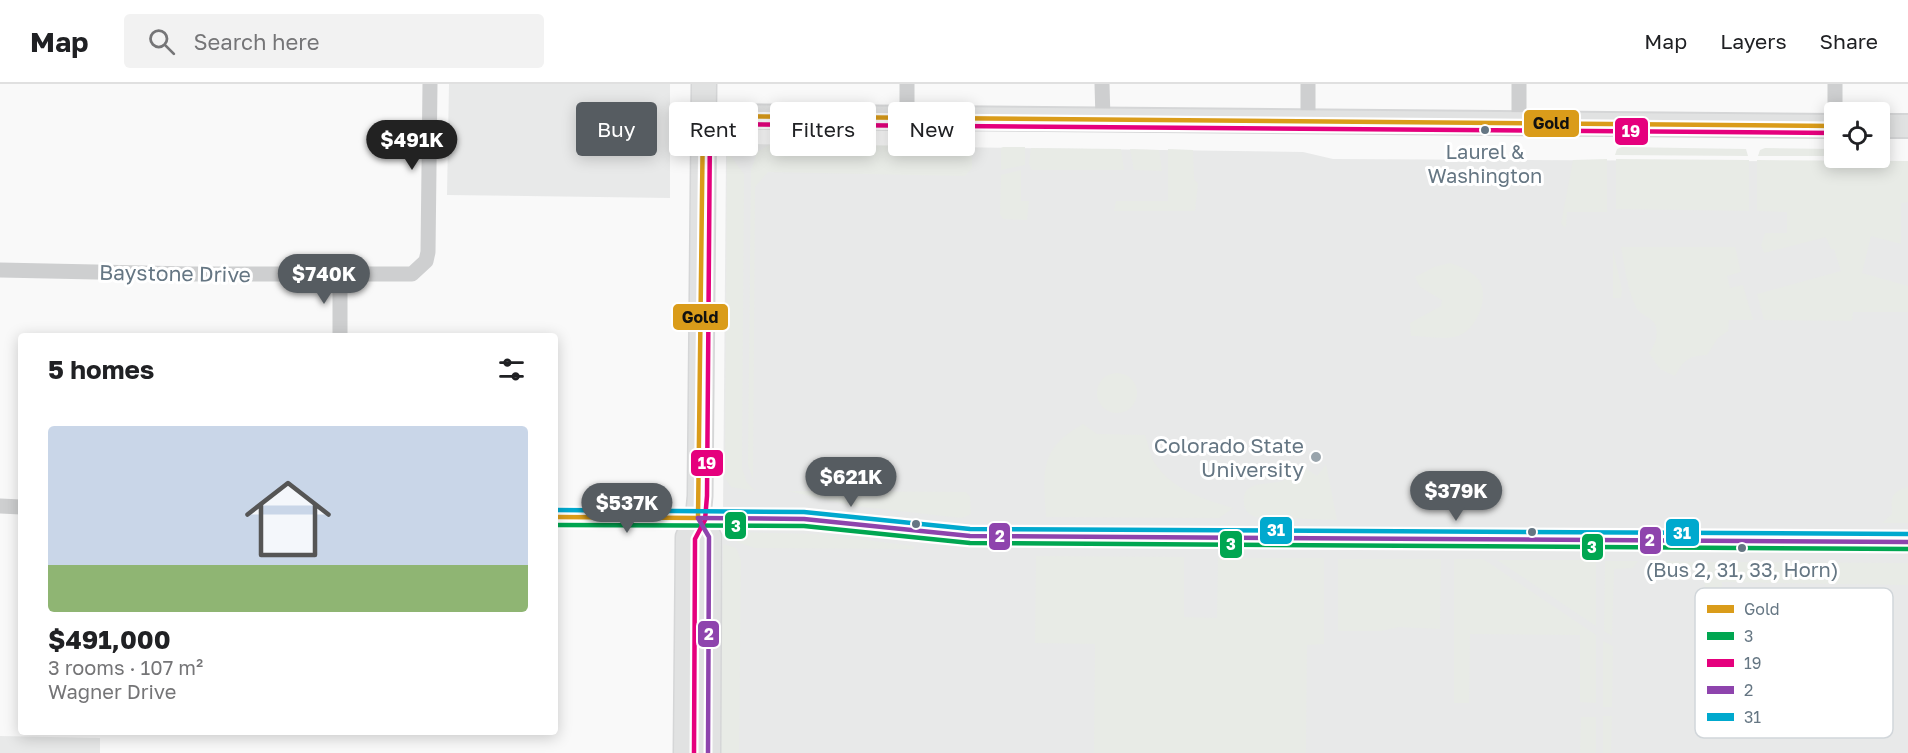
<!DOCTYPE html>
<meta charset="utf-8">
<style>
body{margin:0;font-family:"Golos Text",sans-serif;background:#f2f2f2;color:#202124;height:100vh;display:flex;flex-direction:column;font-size:22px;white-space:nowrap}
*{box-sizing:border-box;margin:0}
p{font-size:20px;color:#757577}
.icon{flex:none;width:33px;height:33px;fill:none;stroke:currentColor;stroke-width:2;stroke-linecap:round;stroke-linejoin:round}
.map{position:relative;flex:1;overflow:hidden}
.drawer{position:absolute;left:18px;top:249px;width:540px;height:402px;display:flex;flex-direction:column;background:#fff;border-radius:6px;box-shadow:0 3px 15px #0003}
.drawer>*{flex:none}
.hud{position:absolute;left:576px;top:18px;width:570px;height:54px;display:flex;gap:12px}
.buttons{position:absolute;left:1824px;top:18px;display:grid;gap:12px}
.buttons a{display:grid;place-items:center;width:66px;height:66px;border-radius:6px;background:#fff;box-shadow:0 3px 15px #0003;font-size:30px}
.price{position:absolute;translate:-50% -51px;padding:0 14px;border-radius:21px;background:#565c61;color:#fff;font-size:20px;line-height:39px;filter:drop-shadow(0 2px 3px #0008)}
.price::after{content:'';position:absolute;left:50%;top:36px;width:18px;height:14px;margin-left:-9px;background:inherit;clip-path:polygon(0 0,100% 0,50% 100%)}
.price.on{background:#222;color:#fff}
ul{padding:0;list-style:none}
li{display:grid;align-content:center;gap:12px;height:318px;padding:0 30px}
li+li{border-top:2px solid #e0e0e0}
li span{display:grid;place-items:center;height:186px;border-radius:6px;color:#555}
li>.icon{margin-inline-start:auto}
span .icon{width:108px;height:108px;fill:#fffc;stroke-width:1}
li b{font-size:26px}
h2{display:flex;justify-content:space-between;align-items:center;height:72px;padding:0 30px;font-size:26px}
.chip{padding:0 21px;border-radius:6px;background:#fff;box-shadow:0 3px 15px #0003;font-size:21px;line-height:54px}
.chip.on{background:#565c61;color:#fff}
header{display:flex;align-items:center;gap:36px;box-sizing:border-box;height:84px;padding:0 30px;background:#fff;border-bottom:2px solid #e0e0e0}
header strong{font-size:28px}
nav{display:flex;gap:33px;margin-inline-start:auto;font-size:21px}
.search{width:420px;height:54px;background:#f2f2f2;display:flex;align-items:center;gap:15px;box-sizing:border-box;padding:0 21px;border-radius:6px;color:#757577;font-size:22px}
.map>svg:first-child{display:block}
.built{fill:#e8e9e9}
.green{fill:#e8ebe6}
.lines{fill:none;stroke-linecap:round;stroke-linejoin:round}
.secondary-casing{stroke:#d5d6d7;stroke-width:26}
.primary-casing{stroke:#d5d6d7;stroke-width:27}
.minor{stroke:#cecfd0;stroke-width:15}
.secondary{stroke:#e1e2e2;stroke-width:22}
.primary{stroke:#e1e2e2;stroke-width:24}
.bus-1-casing{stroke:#fff;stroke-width:9}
.bus-2-casing{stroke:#fff;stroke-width:9}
.bus-3-casing{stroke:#fff;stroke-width:9}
.bus-4-casing{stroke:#fff;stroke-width:9}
.bus-5-casing{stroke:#fff;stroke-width:9}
.bus-1{stroke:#da9c1a;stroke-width:4.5}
.bus-2{stroke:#00a651;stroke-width:4.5}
.bus-3{stroke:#e5007d;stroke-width:4.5}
.bus-4{stroke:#8e44ad;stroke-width:4.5}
.bus-5{stroke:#00a9ce;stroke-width:4.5}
.bus-dot{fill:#657683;stroke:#fff;stroke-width:2}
.poi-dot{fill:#99a4ac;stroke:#fff;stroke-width:2}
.labels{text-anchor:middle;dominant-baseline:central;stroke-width:6;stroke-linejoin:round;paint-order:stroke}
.bus-label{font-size:20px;fill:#657683;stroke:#fff}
.street-label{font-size:21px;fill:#657683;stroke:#fff}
.poi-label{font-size:21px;fill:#657683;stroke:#fff;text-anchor:end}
.key{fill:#fff;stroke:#d1d6da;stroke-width:1.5}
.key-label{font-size:16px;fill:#657683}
.line-badge{stroke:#fff;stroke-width:2}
.badge-label{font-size:16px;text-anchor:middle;font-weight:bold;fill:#fff}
.pale-badge-label{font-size:16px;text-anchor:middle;font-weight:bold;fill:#111}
</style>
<header>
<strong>Map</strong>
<div class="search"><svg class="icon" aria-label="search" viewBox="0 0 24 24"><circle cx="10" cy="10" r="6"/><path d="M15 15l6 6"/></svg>Search here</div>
<nav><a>Map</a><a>Layers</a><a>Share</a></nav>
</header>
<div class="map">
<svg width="1908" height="669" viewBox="0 0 1908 669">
<rect width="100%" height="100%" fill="#f9f9f9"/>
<g class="built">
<polygon points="449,0 670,0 670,114 447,111"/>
<polygon points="742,60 1303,68 1333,75 1908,78 1908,669 721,669 726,72"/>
<polygon points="0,652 100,654 100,669 0,669"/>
</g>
<g class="green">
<polygon points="769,61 810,61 811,64 820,64 820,61 972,62 972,84 965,92 768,88 755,103 753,395 748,381 751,86 757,68"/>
<polygon points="1003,63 1025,63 1025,81 1001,86 1001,64"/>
<polygon points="1622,63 1746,65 1748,72 1615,71 1617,65"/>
<polygon points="1031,64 1121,65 1124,86 1032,86 1029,80"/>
<polygon points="1765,64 1834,65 1834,72 1758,72 1760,66"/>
<polygon points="1130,65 1159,66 1162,87 1134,86"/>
<polygon points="1168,65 1193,66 1194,95 1198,100 1195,127 1114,127 1116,117 1168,117"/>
<polygon points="727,67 744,90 742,384 746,397 755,407 731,403 725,394"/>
<polygon points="1607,75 1607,128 1567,128 1566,143 1563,142 1561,139 1573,76"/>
<polygon points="1616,75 1749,76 1749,127 1616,125"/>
<polygon points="1757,76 1908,77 1908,118 1901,119 1901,160 1871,152 1862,189 1908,202 1908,228 1853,228 1852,237 1764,236 1757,210 1841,187 1834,165 1831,165 1826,153 1764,169 1761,161 1765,149 1787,149 1787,128 1757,127"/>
<polygon points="1021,86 1021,117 1029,117 1027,136 1003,135 1000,130 1001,91"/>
<path d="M1621,163H1735L1741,188L1727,192L1730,204L1743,201L1753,236H1729L1728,247L1718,254L1707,271C1688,272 1684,276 1675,292L1660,285L1649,269C1655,262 1658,252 1656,243C1653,232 1641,233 1636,223C1627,205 1625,183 1621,163Z"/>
<polygon points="1613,166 1622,206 1621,214 1613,214"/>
<path d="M1450,179C1461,183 1476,188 1481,200C1488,217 1476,246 1458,252C1446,256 1424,252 1411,252L1410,239L1441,222L1442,216L1420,203L1415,193L1434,183Z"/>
<circle cx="1117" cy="309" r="20"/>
<path d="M1083,340L1097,350L1145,351C1148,359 1150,371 1154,378C1172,406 1203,415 1233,424L1219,434L1046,433C1043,387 1039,365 1083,340Z"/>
<path d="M1326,380L1337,436L1256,433C1249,431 1245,427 1244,420C1241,395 1267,402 1282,397C1289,394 1296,387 1302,382L1317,392Z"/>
<path d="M1908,403V439H1882L1892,430C1891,413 1891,408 1908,403Z"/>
<polygon points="788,407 966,408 970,413 971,430 962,434 854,422"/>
<polygon points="735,448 816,450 914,462 914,465 755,464 737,458"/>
<polygon points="723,460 736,464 741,476 739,669 720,669"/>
<polygon points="1036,472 1184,473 1184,533 1217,534 1218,474 1324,474 1324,560 1307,561 1306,669 1094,669 1095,560 1035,559"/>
<polygon points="1338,475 1441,475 1440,545 1399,543 1381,547 1338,547"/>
<polygon points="1454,475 1483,475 1596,551 1596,619 1580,618 1580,551 1470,550 1469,619 1454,619"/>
<polygon points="1497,476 1596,476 1596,542"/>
<polygon points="1605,477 1638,477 1633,484 1614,485 1612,552 1604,547"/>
<polygon points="1662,477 1695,478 1694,485 1666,484"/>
<polygon points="1704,478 1908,479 1908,501 1722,498 1721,537 1712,537 1712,517 1705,515"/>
<polygon points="1603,557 1613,562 1612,623 1603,623"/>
<polygon points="1603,632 1612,632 1611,669 1603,669"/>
<polygon points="1581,633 1596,633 1596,669 1580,669"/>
</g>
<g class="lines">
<defs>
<g id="secondary">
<polyline points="703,32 1834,42"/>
<polyline points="1880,42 1908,42"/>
</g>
<g id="primary">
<polyline points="698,434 709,453 708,669"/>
<polyline points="686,669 688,453 698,434 700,412 704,0"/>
</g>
</defs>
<use href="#secondary" class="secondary-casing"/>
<use href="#primary" class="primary-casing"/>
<g class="minor">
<polyline points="1102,0 1103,35"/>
<polyline points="1308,0 1308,39"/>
<polyline points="1835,28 1835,0"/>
<polyline points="907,33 907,0"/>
<polyline points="1519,39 1519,0"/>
<polyline points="0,186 191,190 412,190 426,177 428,168 430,0"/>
<polyline points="340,252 340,191"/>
<polyline points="0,422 21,423"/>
<polyline points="555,433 804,435 970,452 1908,458"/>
</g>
<use href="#secondary" class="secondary"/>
<use href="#primary" class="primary"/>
<defs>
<g id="bus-1">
<polyline points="703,32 1834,42"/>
<polyline points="555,433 698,434"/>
<polyline points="698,434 703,32"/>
</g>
<polyline id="bus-2" points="555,441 804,442 970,459 1908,465"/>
<polyline id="bus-3" points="694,669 695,455 705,436 707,412 710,40 1834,49"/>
<g id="bus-4">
<polyline points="698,434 804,435 970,452 1908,458"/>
<polyline points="698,434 709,453 708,669"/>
</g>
<polyline id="bus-5" points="555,426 804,428 970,445 1908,450"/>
</defs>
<use href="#bus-1" class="bus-1-casing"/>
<use href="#bus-2" class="bus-2-casing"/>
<use href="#bus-3" class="bus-3-casing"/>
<use href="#bus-4" class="bus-4-casing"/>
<use href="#bus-5" class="bus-5-casing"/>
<use href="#bus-1" class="bus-1"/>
<use href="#bus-2" class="bus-2"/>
<use href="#bus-3" class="bus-3"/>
<use href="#bus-4" class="bus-4"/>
<use href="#bus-5" class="bus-5"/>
</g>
<g class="bus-dot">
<circle cx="1485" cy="46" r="5"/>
<circle cx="916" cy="440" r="5"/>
<circle cx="1532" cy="448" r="5"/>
<circle cx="1742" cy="464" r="5"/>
</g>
<circle class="poi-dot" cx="1316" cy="373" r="6"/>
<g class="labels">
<g class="bus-label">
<text x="1485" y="67">Laurel &amp;<tspan x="1485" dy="24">Washington</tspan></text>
<text x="1742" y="485">(Bus 2, 31, 33, Horn)</text>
</g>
<g class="street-label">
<text transform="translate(175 189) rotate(1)">Baystone Drive</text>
</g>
<g class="poi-label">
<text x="1304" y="361">Colorado State<tspan x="1304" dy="24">University</tspan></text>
</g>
</g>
<rect x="1695" y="504" width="198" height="150" rx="9" class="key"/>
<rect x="1707" y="521" width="27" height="8" fill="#da9c1a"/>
<rect x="1707" y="548" width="27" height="8" fill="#00a651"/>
<rect x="1707" y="575" width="27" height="8" fill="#e5007d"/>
<rect x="1707" y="602" width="27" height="8" fill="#8e44ad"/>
<rect x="1707" y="629" width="27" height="8" fill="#00a9ce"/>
<g class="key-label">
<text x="1744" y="531">Gold</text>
<text x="1744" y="558">3</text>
<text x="1744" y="585">19</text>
<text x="1744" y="612">2</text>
<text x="1744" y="639">31</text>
</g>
<g class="line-badge">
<rect x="1523" y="25" width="57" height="29" rx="6" fill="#da9c1a"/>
<rect x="1614" y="33" width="35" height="29" rx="6" fill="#e5007d"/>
<rect x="672" y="219" width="57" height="28" rx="6" fill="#da9c1a"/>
<rect x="690" y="365" width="34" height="28" rx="6" fill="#e5007d"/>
<rect x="724" y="427" width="23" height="29" rx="6" fill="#00a651"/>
<rect x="1259" y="432" width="34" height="29" rx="6" fill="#00a9ce"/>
<rect x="1665" y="434" width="35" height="29" rx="6" fill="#00a9ce"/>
<rect x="988" y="438" width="23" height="29" rx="6" fill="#8e44ad"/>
<rect x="1639" y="442" width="23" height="29" rx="6" fill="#8e44ad"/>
<rect x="1219" y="446" width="24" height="29" rx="6" fill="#00a651"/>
<rect x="1581" y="449" width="23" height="28" rx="6" fill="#00a651"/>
<rect x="697" y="536" width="23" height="28" rx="6" fill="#8e44ad"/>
</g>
<g class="badge-label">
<text x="1631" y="53">19</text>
<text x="707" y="385">19</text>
<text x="736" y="448">3</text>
<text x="1276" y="452">31</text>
<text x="1682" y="455">31</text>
<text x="1000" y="458">2</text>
<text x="1650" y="462">2</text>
<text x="1231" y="466">3</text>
<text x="1592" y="469">3</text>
<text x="709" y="556">2</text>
</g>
<g class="pale-badge-label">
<text x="1551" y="45">Gold</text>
<text x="700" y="239">Gold</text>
</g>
</svg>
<div class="buttons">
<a><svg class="icon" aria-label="locate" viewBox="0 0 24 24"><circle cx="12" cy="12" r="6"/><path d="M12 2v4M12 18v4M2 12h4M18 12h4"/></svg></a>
</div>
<b class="price on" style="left:412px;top:87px">$491K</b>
<b class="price" style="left:324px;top:221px">$740K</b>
<b class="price" style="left:851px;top:424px">$621K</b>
<b class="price" style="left:1456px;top:438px">$379K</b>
<b class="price" style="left:627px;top:450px">$537K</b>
<div class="hud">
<a class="chip on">Buy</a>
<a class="chip">Rent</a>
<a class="chip">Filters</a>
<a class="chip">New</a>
</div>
<section class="drawer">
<h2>5 homes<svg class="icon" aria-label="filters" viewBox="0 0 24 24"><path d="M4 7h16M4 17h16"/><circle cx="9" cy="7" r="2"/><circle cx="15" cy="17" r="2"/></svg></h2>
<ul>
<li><span style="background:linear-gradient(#c9d6e8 75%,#8fb573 0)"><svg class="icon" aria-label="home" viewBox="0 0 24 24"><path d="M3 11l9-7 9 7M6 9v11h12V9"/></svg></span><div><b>$491,000</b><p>3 rooms · 107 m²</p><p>Wagner Drive</p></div></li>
</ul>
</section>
</div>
